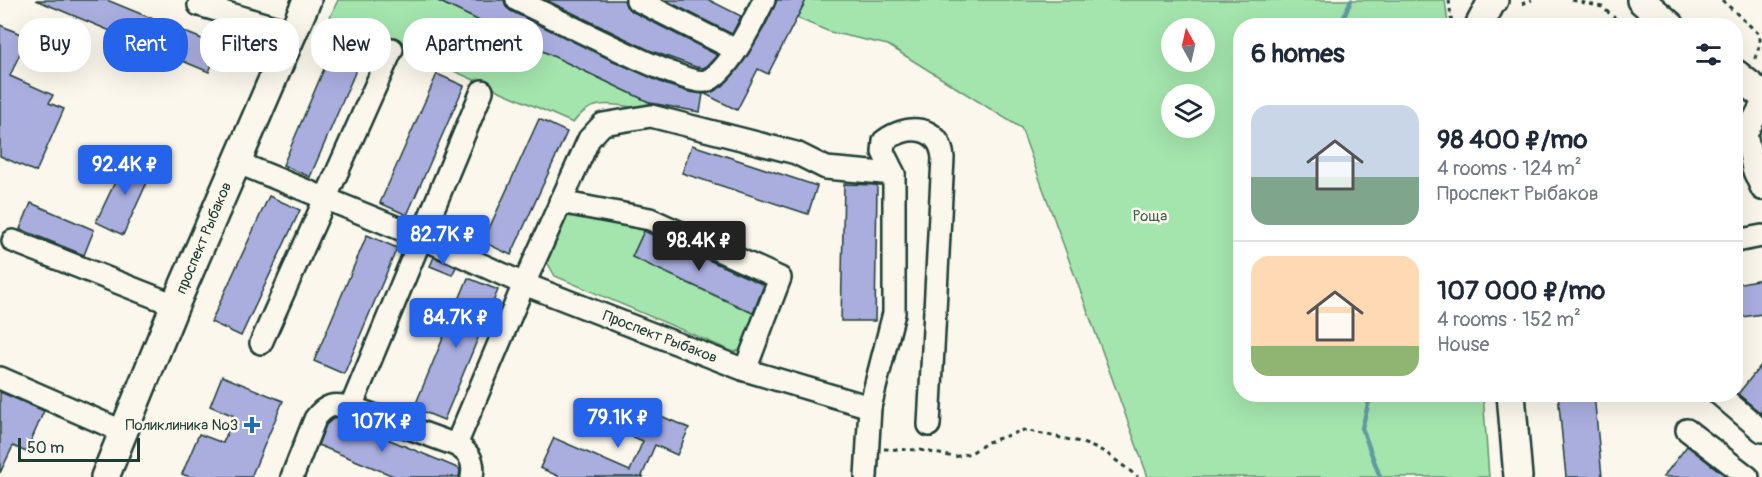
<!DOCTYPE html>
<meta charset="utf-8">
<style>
body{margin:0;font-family:Pangolin,sans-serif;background:#f2f2f3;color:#1f2937;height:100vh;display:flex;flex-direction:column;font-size:22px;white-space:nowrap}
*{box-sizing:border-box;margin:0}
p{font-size:20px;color:#747a83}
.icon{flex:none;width:33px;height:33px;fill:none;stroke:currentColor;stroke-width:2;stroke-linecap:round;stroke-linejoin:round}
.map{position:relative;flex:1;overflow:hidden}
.drawer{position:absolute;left:1233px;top:18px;width:510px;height:384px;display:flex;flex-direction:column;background:#fff;border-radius:24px;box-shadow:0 6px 24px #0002}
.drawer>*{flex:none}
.banner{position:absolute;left:18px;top:18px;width:570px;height:54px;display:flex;gap:12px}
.needle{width:39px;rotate:352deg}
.controls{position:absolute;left:1161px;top:18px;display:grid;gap:12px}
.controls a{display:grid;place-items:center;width:54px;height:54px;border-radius:50%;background:#fff;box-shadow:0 6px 24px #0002;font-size:30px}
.scale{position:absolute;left:18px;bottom:15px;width:122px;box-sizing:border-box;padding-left:6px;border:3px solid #1f3d34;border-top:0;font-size:16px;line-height:21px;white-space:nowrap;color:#1f3d34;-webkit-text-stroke:4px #fbf7ec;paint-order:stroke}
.price{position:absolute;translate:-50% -51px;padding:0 14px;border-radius:6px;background:#2563eb;color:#fff;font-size:20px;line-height:39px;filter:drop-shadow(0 2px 3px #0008)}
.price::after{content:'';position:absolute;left:50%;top:36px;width:18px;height:14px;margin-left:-9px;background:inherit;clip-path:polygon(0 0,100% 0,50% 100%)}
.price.current{background:#222;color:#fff}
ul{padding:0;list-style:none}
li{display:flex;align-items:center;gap:18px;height:150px;padding:0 18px}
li+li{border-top:2px solid #e0e1e3}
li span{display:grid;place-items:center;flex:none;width:168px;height:120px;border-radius:18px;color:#555}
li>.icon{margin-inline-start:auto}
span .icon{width:72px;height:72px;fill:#fffc;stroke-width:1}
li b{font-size:26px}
h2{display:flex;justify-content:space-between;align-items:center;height:72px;padding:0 18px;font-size:26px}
.pill{padding:0 21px;border-radius:24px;background:#fff;box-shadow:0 6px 24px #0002;font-size:21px;line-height:54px}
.pill.current{background:#2563eb;color:#fff}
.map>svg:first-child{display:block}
.green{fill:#a4e5ad;stroke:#629170;stroke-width:1.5;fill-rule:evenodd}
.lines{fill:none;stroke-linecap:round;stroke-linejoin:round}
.stream{stroke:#619ba3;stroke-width:4.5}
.building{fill:#aaaedf;stroke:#1f3d34;stroke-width:1.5}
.minor-casing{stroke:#1f3d34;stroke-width:26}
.major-casing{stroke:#1f3d34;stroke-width:32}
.path{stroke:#1f3d34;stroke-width:3;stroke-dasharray:4.5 4.5;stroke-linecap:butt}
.minor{stroke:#fbf7ec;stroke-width:21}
.major{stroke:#fbf7ec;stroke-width:27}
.poi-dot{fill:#1f6fb2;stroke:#fbf7ec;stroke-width:2}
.labels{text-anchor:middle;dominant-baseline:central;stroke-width:5;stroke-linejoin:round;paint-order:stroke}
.park-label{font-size:15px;fill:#3a5f4c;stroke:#fbf7ec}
.street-label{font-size:15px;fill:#1f3d34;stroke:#fbf7ec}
.poi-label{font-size:15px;fill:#1f3d34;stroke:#fbf7ec;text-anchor:end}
</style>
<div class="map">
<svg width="1762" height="477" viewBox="0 0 1762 477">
<rect width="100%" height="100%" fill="#fbf7ec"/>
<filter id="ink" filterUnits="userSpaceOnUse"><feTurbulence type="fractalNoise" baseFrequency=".0167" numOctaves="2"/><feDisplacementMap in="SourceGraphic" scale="12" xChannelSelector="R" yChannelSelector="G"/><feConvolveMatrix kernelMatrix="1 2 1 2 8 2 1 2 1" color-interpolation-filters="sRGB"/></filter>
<g filter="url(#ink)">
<g class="green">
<path d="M338,0H436L651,103L644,109C616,105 592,96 573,123L330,17Z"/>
<path d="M806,0H1445L1448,25L1240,26V394L1483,395L1489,477H1148L1021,128L888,45L830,32L797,18ZM1204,28V62H1172V28ZM1204,94V128H1172V94Z"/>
<polygon points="566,214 574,214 646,228 632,257 756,315 740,350 734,352 555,276 547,262 547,256"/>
</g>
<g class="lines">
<g class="stream">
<polyline points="1340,26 1351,0"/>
<polyline points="1371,394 1362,428 1380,477"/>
</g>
</g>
<g class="building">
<polygon points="36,0 107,0 219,46 209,72"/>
<polygon points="436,0 504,0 506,7 511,11 609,59 667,85 689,92 703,94 700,112 651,103"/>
<polygon points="546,0 624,0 626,6 631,11 717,55 707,66 703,68 696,67 649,50"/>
<polygon points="665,0 709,0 741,16 732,34"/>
<polygon points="777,0 806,0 768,74 758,69 737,110 705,94 712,92 723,86 741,65 765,26"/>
<polygon points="0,25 27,37 10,76 53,95 49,103 64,109 36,172 0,156"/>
<polygon points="338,36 366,47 310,177 283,165"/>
<polygon points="437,74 464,86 407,215 380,203"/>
<polygon points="539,119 567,132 511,255 483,242"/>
<polygon points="692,145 817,186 808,214 682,173"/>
<polygon points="127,157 153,169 123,235 96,222"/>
<polygon points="844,184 877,185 875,321 841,321"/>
<polygon points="269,196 300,210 241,336 211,322"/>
<polygon points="31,203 94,230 84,255 20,229"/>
<polygon points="644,231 764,285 753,313 632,257"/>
<polygon points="367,235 397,248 344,374 314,361"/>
<polygon points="434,257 456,267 452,275 430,266"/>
<polygon points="468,278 498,290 444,420 414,408"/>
<polygon points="1762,279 1762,314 1736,318 1736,284"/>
<polygon points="1762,364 1762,414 1738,394"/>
<polygon points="222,376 283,401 251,477 190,477 182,474 199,434 223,443 234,416 210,406"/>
<polygon points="0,392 44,411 26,452 13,446 0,473"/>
<polygon points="1558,394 1594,394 1602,477 1566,477"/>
<polygon points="635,405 689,428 677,455 655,445 642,476 644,477 560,477 540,468 554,438 630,471 643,441 623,433"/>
<polygon points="337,418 460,469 459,477 396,477 318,445 326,425 333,419"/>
<polygon points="1687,446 1727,477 1663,477"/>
</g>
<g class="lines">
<defs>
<g id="minor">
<polyline points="201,0 199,5 292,32"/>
<path d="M517,0C545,13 685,87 706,81C728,74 754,20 764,0"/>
<polyline points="637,0 736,50"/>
<polyline points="1762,104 1746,134 1753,169 1762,189"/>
<path d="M236,162L420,237L524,284L745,370L870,407L894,313V174L883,152L884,141C906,124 940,124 943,158L929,425"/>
<polyline points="560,202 650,219 780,278 745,370"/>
<polyline points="13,241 175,305"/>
<polyline points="1736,241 1762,236"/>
<polyline points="261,343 392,49"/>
<polyline points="0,378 124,432"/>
<polyline points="1720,395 1762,431"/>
<polyline points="1687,430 1748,477"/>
<polyline points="456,445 351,407 482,91"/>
<path d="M292,477L315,419C326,404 333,404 351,407"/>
<path d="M472,477C475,462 469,452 456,445L524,284L589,139L603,124L651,116L796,153L826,168L894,174"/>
<polyline points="866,477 870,407"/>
</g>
<g id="major">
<polyline points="1641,0 1671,26"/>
<polyline points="1479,26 1491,3 1494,0"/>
<polyline points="1736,74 1762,95"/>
<polyline points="1511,394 1518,477"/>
<polyline points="105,477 175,305 307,0"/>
</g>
</defs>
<use href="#minor" class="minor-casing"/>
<use href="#major" class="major-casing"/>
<g class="path">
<polyline points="1449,0 1452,26"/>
<polyline points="1572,0 1602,7 1624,26"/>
<polyline points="1722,0 1760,35 1760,44 1754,61"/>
<polyline points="1522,4 1532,0"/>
<polyline points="884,449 920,450 954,457 971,453 988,442 1024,430 1080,442 1105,452 1138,477"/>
</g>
<use href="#minor" class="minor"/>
<use href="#major" class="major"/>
</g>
</g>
<path class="poi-dot" d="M249 416h6v6h6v6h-6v6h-6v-6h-6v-6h6z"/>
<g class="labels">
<g class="park-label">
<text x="1150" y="216">Роща</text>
</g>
<g class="street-label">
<text transform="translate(204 238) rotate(-67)">проспект Рыбаков</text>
<text transform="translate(660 337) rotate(21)">Проспект Рыбаков</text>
</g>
<g class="poi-label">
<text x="238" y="425">Поликлиника №3</text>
</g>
</g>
</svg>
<div class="controls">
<a><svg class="needle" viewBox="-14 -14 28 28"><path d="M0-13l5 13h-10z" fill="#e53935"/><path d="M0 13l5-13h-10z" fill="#747a83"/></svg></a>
<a><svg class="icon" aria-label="layers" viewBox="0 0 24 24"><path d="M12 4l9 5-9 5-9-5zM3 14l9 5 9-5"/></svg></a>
</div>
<div class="scale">50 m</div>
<b class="price" style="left:125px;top:196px">92.4K ₽</b>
<b class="price" style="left:443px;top:266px">82.7K ₽</b>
<b class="price current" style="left:699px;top:272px">98.4K ₽</b>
<b class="price" style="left:456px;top:349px">84.7K ₽</b>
<b class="price" style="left:618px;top:449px">79.1K ₽</b>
<b class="price" style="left:382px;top:453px">107K ₽</b>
<div class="banner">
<a class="pill">Buy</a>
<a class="pill current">Rent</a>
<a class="pill">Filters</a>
<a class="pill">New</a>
<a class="pill">Apartment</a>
</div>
<section class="drawer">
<h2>6 homes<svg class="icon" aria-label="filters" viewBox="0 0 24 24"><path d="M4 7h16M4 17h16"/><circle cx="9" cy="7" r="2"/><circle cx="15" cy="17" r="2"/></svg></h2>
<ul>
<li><span style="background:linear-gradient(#c9d6e8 60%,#7fa58c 0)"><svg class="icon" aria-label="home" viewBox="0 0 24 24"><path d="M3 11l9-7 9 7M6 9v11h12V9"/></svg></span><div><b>98 400 ₽/mo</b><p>4 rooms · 124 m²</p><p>Проспект Рыбаков</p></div></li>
<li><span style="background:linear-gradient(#ffd9b3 75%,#8fb573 0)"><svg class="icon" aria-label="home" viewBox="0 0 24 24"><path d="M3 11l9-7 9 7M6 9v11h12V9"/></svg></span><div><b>107 000 ₽/mo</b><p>4 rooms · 152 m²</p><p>House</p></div></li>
</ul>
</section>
</div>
